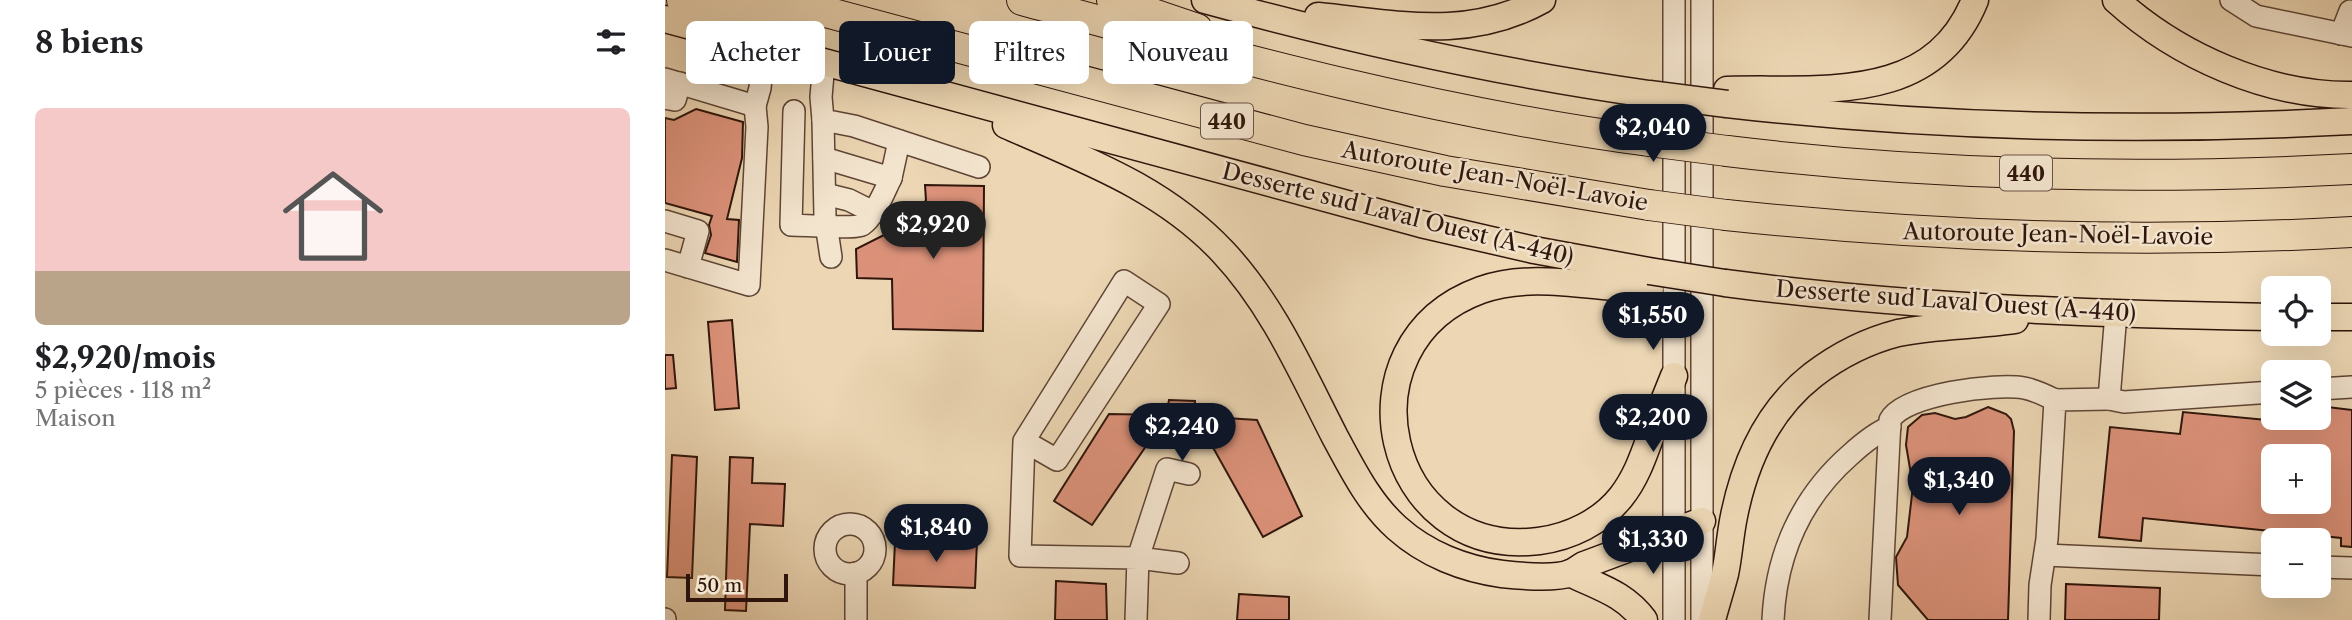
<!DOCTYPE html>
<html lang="fr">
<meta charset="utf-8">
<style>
body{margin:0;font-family:"Libre Caslon Text",serif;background:#f6f6f6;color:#202124;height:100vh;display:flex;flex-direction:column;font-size:26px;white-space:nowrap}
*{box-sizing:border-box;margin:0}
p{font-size:23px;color:#757577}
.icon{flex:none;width:38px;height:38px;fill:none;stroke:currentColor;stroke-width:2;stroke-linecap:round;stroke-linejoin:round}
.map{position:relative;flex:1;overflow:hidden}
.side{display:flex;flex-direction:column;background:#fff;width:665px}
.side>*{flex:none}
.top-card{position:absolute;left:21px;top:21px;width:665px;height:63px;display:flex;gap:14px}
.controls{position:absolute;left:1596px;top:276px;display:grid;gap:14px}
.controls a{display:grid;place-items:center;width:70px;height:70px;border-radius:10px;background:#fff;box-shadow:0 7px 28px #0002;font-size:35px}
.scale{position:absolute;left:21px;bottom:18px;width:102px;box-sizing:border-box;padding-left:7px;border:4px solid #2f150b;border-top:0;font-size:19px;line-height:24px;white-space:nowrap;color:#2f150b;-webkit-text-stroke:5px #f3e4ce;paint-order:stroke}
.price{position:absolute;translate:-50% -60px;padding:0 16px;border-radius:24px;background:#111827;color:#fff;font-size:23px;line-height:46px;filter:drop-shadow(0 2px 4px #0008)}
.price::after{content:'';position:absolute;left:50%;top:42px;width:21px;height:16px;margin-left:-10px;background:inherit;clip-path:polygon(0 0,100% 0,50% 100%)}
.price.on{background:#222;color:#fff}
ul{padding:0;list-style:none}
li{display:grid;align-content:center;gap:14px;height:371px;padding:0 35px}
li+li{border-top:2px solid #e0e0e0}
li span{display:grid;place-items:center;height:217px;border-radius:10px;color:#555}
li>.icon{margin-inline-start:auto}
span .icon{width:126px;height:126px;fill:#fffc;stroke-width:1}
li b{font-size:30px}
h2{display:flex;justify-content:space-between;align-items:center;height:84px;padding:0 35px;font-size:30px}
.tag{padding:0 24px;border-radius:10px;background:#fff;box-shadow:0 7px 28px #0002;font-size:24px;line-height:63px}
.tag.on{background:#111827;color:#fff}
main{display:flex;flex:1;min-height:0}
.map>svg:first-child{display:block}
.building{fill:#dc927a;stroke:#2f150b;stroke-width:2;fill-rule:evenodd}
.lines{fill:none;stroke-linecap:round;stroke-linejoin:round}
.minor-casing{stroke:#5e4535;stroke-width:24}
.major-casing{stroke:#2f150b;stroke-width:29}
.highway-casing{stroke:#2f150b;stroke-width:32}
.minor{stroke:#f3e4ce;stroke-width:21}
.major{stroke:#ecd6b3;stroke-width:26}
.highway{stroke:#ecd6b3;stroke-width:30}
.major-bridge-casing{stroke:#2f150b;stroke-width:29;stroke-linecap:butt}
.highway-bridge-casing{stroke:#2f150b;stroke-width:32;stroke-linecap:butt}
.major-bridge{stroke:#ecd6b3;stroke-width:26}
.highway-bridge{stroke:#ecd6b3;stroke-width:30}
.labels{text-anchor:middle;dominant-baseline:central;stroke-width:5;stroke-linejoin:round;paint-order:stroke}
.shield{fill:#f3e4ce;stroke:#6a5346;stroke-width:2}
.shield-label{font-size:21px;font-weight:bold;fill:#2f150b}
.street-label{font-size:23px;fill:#2f150b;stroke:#f3e4ce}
</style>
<main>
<section class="side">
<h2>8 biens<svg class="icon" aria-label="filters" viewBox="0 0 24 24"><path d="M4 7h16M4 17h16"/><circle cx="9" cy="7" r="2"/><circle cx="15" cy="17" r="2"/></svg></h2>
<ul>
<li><span style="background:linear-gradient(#f6c9c9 75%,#b9a48a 0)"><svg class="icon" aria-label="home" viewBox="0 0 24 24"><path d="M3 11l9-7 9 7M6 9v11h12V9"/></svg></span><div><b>$2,920/mois</b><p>5 pièces · 118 m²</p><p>Maison</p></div></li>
</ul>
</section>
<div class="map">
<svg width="1687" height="620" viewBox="0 0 1687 620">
<rect width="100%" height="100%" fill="#ecd6b3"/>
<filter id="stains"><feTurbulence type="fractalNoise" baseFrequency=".00286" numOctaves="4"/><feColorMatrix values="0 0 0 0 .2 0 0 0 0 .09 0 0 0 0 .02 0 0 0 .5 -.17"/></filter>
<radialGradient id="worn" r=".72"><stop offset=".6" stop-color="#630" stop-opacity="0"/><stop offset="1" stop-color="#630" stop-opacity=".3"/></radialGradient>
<g class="building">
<polygon points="31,109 78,122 77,158 62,219 74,220 72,262 40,253 46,235 44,225 47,216 0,203 0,118 9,120"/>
<polygon points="260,185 319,186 318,331 228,329 227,279 192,278 191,249 225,232 221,222 261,201"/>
<polygon points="67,320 74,408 50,410 43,322"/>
<polygon points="0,355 8,355 11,388 0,389"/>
<polygon points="504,400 530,401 529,416 592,420 637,516 598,537 541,435 490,433 427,525 389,501 444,414 501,415"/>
<path d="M1654,406L1687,410V547L1676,546V538L1478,518L1476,541L1434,537L1445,427L1515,434L1518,412L1644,424L1645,418H1654ZM1608,457H1654V502H1608Z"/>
<polygon points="1323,407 1341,414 1346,419 1349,431 1343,620 1263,620 1233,585 1231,557 1242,537 1248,486 1241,445 1243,427 1257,415 1270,413 1290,419 1301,417"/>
<polygon points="7,455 32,457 27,578 2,577"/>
<polygon points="65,457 88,458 87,483 120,484 118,526 85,524 81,611 60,610"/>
<polygon points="247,539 312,541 310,588 228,585 230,542 247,543"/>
<polygon points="391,581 441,584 442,620 390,620"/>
<polygon points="1401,584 1495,588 1494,620 1400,620"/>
<polygon points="574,594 624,597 624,620 572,620"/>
</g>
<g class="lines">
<defs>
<g id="minor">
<polyline points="1037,0 1037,620"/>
<polyline points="1566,0 1591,16 1687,36"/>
<polyline points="1676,34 1685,11"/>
<polyline points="159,62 156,97 158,120 189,126 314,167"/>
<polyline points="0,79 90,106 95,88 99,46"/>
<polyline points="0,98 10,100 15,83"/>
<path d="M129,111L126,225C138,225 192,229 197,225C210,216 219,192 226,178"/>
<polyline points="158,120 160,217 166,257"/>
<polyline points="159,158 226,178 234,141"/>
<polyline points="160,194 184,200 208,212"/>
<polyline points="0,221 33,231 23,267"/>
<polyline points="0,260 84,285 92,127 90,106"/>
<polyline points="1451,313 1444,399 1459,402 1608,392"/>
<polyline points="1654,389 1687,387"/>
<polyline points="359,441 392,460 494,304 459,281 359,441 355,556 473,558 471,620"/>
<circle cx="185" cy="549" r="25"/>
<polyline points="1380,555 1608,565"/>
<polyline points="513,563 473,558 502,469 524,474"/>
<polyline points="1654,567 1687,568"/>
<polyline points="191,573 191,620"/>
<polyline points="0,619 0,620"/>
<polyline points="1009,620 1009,0"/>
<path d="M1108,620C1111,555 1136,498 1185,455C1197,444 1210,433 1225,427"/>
<path d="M1215,620L1225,420C1239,394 1331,383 1359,388C1370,390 1380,395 1390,400"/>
<polyline points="1374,620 1375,585 1382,539 1390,400 1444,399"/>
</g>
<g id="major">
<path d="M540,0C686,40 834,73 984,94"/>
<path d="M1451,0C1513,56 1603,96 1687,95"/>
<path d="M653,16C733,24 803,41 877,0"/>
<polyline points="0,19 756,224 869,250 984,271"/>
<path d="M1062,90C1155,87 1267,106 1310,0"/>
<path d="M1062,104C1270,128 1478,132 1687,121"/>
<path d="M341,125C420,160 498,188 558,252C608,305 637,373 670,437C688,470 704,503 732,528C761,554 799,569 837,574C855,576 890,579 906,573C910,571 915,567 919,565L1037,521"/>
<path d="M1060,283C1242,307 1425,314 1608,317"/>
<path d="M985,289C929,289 870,271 816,290C670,343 719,560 874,541C905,537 936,522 956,497C971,478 978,457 986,435C993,415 1001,396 1009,376"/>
<polyline points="1654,317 1687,317"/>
<path d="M905,573C933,587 959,593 979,620"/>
<path d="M1047,620C1051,605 1056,589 1060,574C1064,555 1065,535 1069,516C1080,461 1103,410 1148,375C1174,355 1202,341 1233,333C1271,325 1311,326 1350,320"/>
</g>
<g id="highway">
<polyline points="17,0 142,23"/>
<polyline points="116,0 639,140 780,171 984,205"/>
<path d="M357,0C564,56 771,113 984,141"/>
<polyline points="447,0 532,29"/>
<path d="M1062,151C1269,176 1478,180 1687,169"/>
<path d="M1061,215C1269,237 1478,244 1687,232"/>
</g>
</defs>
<use href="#minor" class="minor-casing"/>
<use href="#major" class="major-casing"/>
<use href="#highway" class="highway-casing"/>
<use href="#minor" class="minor"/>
<use href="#major" class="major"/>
<use href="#highway" class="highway"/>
<defs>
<g id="major-bridge">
<polyline points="984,94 1062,104"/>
<polyline points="984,271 1060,283"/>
</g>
<g id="highway-bridge">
<polyline points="984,141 1062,151"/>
<polyline points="984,205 1061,215"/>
</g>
</defs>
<use href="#major-bridge" class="major-bridge-casing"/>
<use href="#highway-bridge" class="highway-bridge-casing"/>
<use href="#major-bridge" class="major-bridge"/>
<use href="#highway-bridge" class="highway-bridge"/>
</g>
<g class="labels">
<g class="shield">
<rect x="536" y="103.5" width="52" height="35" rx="5"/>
<rect x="1335" y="155.5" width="52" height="35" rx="5"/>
</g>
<g class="shield-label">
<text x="562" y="121">440</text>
<text x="1361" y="173">440</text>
</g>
<g class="street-label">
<text transform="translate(830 176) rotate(10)">Autoroute Jean-Noël-Lavoie</text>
<text transform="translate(733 214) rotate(14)">Desserte sud Laval Ouest (A-440)</text>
<text transform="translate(1393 234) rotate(1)">Autoroute Jean-Noël-Lavoie</text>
<text transform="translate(1291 301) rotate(4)">Desserte sud Laval Ouest (A-440)</text>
</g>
</g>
<rect width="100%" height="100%" filter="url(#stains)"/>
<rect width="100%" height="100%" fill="url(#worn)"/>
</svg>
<div class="controls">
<a><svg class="icon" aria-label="locate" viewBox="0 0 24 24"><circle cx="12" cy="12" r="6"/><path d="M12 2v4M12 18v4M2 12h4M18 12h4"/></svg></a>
<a><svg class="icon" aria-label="layers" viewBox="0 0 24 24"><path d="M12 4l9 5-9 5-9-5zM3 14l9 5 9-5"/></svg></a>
<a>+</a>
<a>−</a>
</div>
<div class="scale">50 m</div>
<b class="price" style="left:988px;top:164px">$2,040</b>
<b class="price on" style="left:268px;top:261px">$2,920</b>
<b class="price" style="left:988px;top:352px">$1,550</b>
<b class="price" style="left:988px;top:454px">$2,200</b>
<b class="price" style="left:517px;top:463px">$2,240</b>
<b class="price" style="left:1294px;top:517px">$1,340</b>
<b class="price" style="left:271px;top:564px">$1,840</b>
<b class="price" style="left:988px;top:576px">$1,330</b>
<div class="top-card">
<a class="tag">Acheter</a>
<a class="tag on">Louer</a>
<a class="tag">Filtres</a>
<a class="tag">Nouveau</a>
</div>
</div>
</main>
